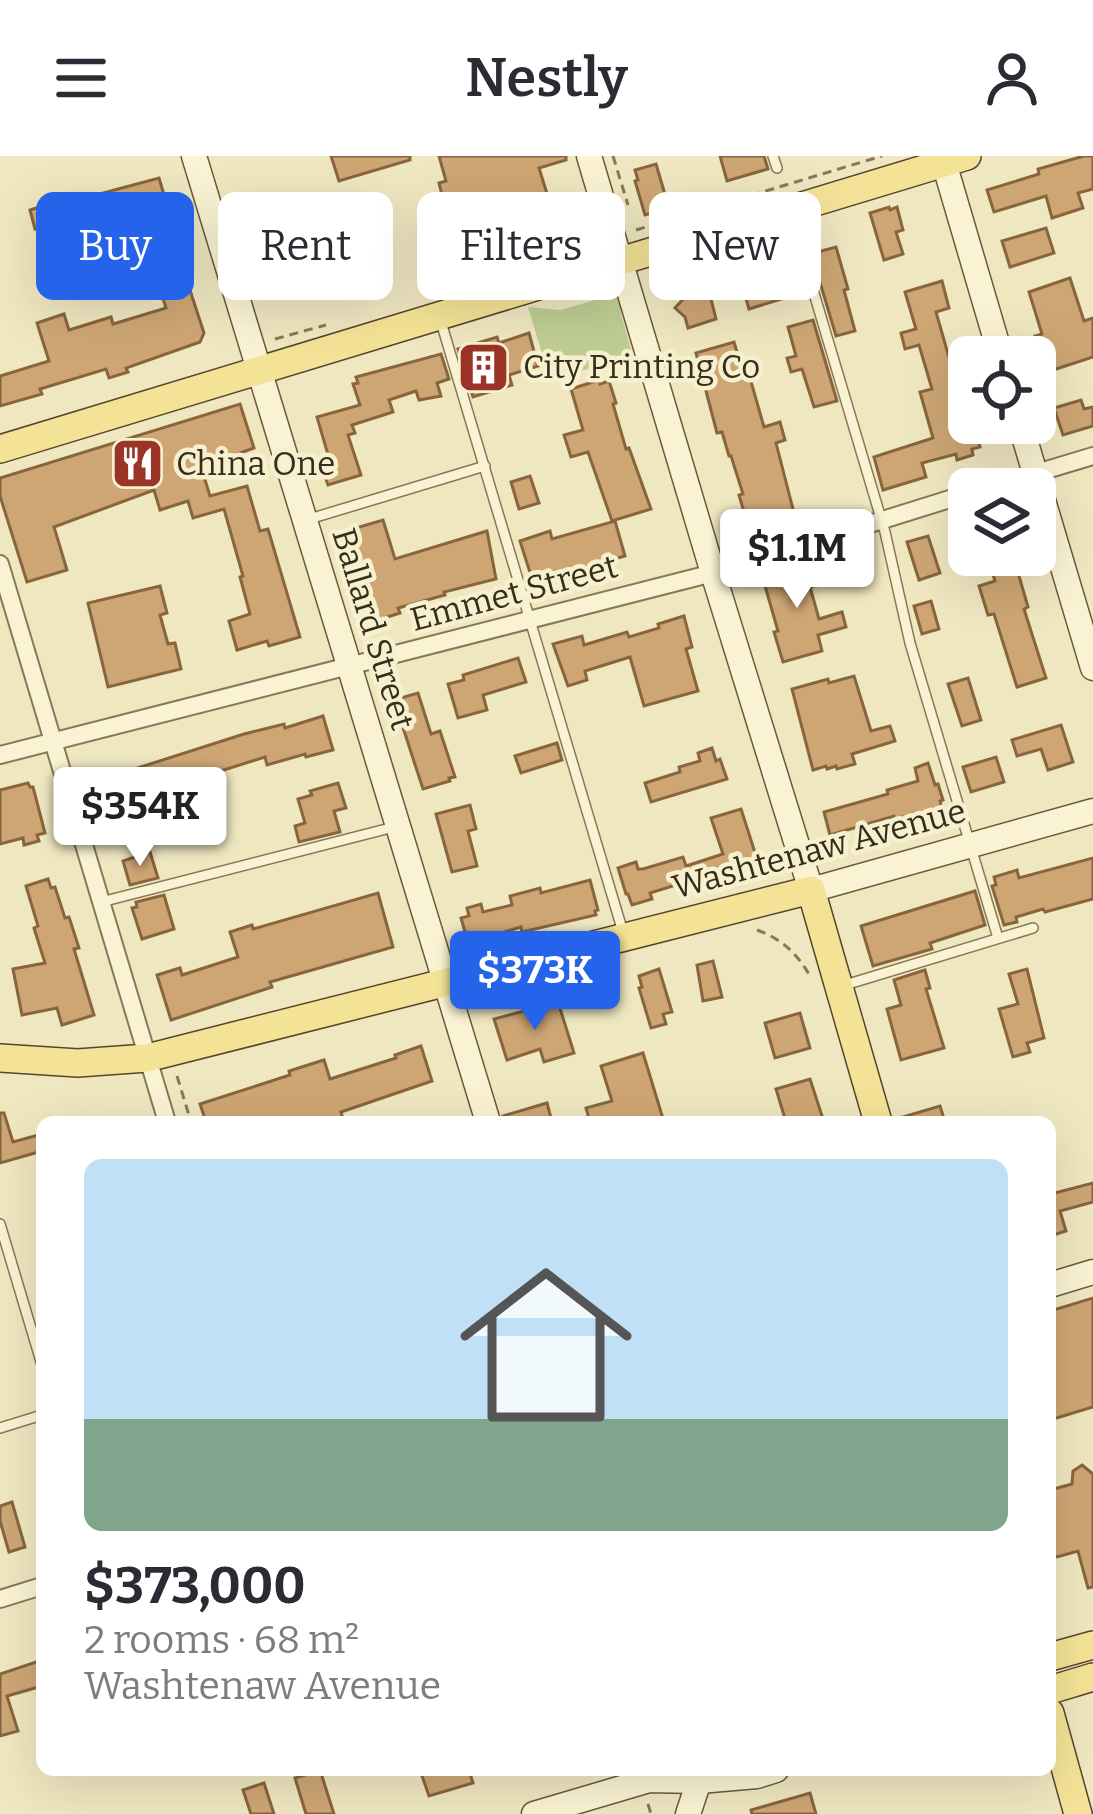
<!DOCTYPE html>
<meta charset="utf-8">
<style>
body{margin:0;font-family:Bitter,serif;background:#f7f7f7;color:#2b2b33;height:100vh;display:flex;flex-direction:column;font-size:45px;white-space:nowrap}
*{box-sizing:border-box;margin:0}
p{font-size:39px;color:#7c7c81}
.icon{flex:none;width:66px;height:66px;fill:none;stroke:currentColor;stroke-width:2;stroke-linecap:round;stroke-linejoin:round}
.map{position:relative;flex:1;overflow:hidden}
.details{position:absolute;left:36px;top:960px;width:1020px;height:660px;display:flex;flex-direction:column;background:#fff;border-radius:18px;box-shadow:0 12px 48px #0002}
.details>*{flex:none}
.banner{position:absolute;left:36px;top:36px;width:1023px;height:108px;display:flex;gap:24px}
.fabs{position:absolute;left:948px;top:180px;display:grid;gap:24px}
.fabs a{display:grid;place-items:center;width:108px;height:108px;border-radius:18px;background:#fff;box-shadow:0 12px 48px #0002;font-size:60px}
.price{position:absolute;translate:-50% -102px;padding:0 27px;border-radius:12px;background:#fff;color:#222;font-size:39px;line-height:78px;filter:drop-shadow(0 3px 6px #0008)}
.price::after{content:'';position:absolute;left:50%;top:72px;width:36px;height:27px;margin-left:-18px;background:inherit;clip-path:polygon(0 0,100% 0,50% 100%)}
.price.on{background:#2563eb;color:#fff}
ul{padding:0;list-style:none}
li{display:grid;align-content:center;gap:24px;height:636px;padding:0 48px}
li span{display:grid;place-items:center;height:372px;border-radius:18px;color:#555}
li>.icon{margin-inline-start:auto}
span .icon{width:216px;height:216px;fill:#fffc;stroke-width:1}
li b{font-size:51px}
.pill{padding:0 42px;border-radius:18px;background:#fff;box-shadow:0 12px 48px #0002;font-size:42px;line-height:108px}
.pill.on{background:#2563eb;color:#fff}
header{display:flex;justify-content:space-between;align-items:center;height:156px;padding:0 48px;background:#fff;font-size:54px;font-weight:600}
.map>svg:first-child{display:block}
.green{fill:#bfcd93}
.building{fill:#cea674;stroke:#88653c;stroke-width:3}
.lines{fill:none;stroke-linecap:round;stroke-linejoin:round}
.lane-casing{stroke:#887857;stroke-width:12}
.street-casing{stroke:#887857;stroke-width:20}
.secondary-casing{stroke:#6a593b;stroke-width:27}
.primary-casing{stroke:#56452c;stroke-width:30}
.path{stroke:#887857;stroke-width:3;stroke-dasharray:9 6;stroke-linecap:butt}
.lane{stroke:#faf3d3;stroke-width:9}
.street{stroke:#faf3d3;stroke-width:16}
.secondary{stroke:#faf3d3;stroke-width:24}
.primary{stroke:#f4e396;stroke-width:27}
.labels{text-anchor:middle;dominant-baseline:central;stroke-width:9;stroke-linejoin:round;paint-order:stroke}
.poi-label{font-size:33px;fill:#372d1c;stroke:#f6f0cf;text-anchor:start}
.street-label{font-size:33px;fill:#372d1c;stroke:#f6f0cf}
</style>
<header><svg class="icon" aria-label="menu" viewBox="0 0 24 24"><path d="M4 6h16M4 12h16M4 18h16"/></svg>Nestly<svg class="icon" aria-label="person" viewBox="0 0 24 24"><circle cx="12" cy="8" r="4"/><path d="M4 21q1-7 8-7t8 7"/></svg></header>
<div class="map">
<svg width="1093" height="1658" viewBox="0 0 1093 1658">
<rect width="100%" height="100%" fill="#efe7c0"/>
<polygon class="green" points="620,137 621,158 633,200 550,224 528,151 560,154"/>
<g class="building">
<polygon points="331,0 410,0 410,4 339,25"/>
<polygon points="439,0 566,0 566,4 539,12 553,57 559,56 565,76 507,94 496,56 440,73 435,54 445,51 439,27 446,25"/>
<polygon points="720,0 764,0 768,13 727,25"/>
<polygon points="1084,0 1093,0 1093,33 1078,37 1083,52 1052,62 1046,40 994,56 987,34 1039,18 1038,13"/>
<polygon points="656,8 669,52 645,59 635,25 638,24 635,14"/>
<polygon points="159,22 169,56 175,54 181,73 154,81 156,90 124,99 103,37"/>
<polygon points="55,46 61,65 35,73 30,54"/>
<polygon points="889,51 890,54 897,51 903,74 896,76 903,98 884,104 870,57"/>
<polygon points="1046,72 1054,97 1010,111 1002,85"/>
<polygon points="836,91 848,133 844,134 855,175 836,180 813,103 814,97"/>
<polygon points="796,108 804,136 749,153 739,119 757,113 759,119"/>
<polygon points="186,122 204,177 200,186 126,212 128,216 109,222 106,213 40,233 42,238 0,250 0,220 49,205 37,167 64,158 69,174 111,161 113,168 166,152 159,130"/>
<polygon points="1070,122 1084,165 1093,162 1093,201 1047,216 1035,180 1042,178 1029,136"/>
<polygon points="942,125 949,152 936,156 956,226 965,223 969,237 969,270 974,269 980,291 972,293 973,299 957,304 956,298 922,307 926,321 883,334 874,301 933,282 920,236 932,233 919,189 905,193 901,177 916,173 905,136"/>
<polygon points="709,135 716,163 688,172 685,161 675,152 685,141"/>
<polygon points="813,164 837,245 814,251 802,213 791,216 787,202 796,200 788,171"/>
<polygon points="529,177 538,210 509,219 512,229 473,241 458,193 497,181 499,187"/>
<polygon points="734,186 745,223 750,222 764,271 780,266 785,284 776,287 794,357 748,370 739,339 743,338 731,300 729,300 722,276 717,277 696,197"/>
<polygon points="441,198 449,223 437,227 441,240 419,244 416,235 389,244 393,256 352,269 355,277 348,279 361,319 328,329 322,312 331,309 317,261 360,249 353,228 358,227 356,221"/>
<polygon points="599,224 600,228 609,225 616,247 613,248 626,293 629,292 651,353 612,365 588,296 571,301 564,279 583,274 571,233"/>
<polygon points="1081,244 1084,253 1093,251 1093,270 1063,279 1054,252"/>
<polygon points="240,248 254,292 201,311 210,340 247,330 260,375 268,373 300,481 269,490 267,485 237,494 229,465 250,458 240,421 243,420 224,353 193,362 188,345 160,354 154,334 54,371 67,414 27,426 0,340 0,322"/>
<polygon points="530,320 539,347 519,353 511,326"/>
<polygon points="383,364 395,403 487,375 496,423 444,436 445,439 398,452 400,457 375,465 349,374"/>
<polygon points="615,365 625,400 533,426 520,385 550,375 552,383"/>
<polygon points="928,380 940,417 919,424 907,386"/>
<polygon points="987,399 1013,399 1028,451 1024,453 1046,522 1017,531 994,458 988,459 979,430 995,425"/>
<polygon points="795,406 797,414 804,412 806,418 820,413 824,427 810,431 819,463 842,456 846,471 818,479 822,495 783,506 774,476 778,475 761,416"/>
<polygon points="160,430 167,457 160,459 168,488 175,487 181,513 108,531 88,447"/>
<polygon points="931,445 939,473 922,478 914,450"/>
<polygon points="684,460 692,491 686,493 698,535 644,550 630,501 585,515 587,524 568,530 553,488 582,480 584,489 627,476 629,481 659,472 658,468"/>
<polygon points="518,502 526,526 483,539 487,554 458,562 448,528 464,524 463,519"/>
<polygon points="854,520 871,575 890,570 895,585 852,598 855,608 837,613 836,610 827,613 826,610 813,614 792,533 828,523 829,527"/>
<polygon points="968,522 981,564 962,570 948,528"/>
<polygon points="418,537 431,578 440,575 455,621 449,622 450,625 423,633 394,544"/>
<polygon points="323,560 333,594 306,601 305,598 267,609 265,601 211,618 215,632 147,656 141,636 108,647 100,624 244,578 284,568 285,572"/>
<polygon points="1061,569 1073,606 1048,614 1041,593 1017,600 1012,584"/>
<polygon points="557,587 562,604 521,617 515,600"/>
<polygon points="712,592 716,605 720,603 727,623 651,646 645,627 680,616 679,611 700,605 698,597"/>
<polygon points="996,601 1004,626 971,636 963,611"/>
<polygon points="928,607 935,629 938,628 943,644 940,645 942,653 918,659 918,657 895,663 894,660 830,679 824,656 888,638 887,634 918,625 915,612"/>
<polygon points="28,627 30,631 33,631 45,677 37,679 39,685 24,689 23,682 0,688 0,634"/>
<polygon points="338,627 346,652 334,655 340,676 299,686 295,670 305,667 298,643 312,639 310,635"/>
<polygon points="470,649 476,673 468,675 477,710 452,716 436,658"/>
<polygon points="741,653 760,712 750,714 751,718 723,727 722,723 716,725 714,720 696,726 695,723 650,737 652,743 632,749 628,738 626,738 618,712 636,706 638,713 643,713 683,701 686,710 723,698 711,662"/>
<polygon points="150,696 158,722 130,729 123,705"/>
<polygon points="1093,702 1093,743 1045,756 1043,753 1016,761 1017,766 1004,769 992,730 996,729 994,721 1017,714 1019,722"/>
<polygon points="48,723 51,732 55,731 65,762 69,761 79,792 74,793 94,859 62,869 57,852 22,859 13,813 45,807 34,772 38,770 26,730"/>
<polygon points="590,724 598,754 595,755 596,759 522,776 521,771 494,779 495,783 469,790 461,762 469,760 467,752 481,748 483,756 512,749 510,740 540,732 541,737"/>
<polygon points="975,735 985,769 930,787 932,793 873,810 861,770"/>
<polygon points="378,737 393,791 270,826 272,831 171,864 157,819 180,812 182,819 238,801 230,776 252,769 253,773"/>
<polygon points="164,739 174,773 142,783 132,752 137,751 136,746"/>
<polygon points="713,805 722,841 703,845 697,809"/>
<polygon points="659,813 672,856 663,858 666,868 651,872 639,832 642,831 639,820"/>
<polygon points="1027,813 1044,882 1027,887 1030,896 1013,901 999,853 1018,848 1009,818"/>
<polygon points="925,814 930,832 926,833 944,892 901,904 887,853 901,849 894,824"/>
<polygon points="558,846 574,897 544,906 540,893 507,904 494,863"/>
<polygon points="800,857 810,892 775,902 765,867"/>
<polygon points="421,890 432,925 341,956 344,966 206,966 200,948 290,919 289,915 324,904 330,923 396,902 395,899"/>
<polygon points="643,897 664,966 590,966 586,952 612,945 601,910"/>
<polygon points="810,923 824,966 786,966 776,933"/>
<polygon points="547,947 552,966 504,966 503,960"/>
<polygon points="940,950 945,966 899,966 899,962"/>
<polygon points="0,957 4,957 13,986 42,978 42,995 0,1007"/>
<polygon points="1093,1027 1093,1046 1060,1055 1066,1075 1050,1080 1050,1034 1054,1034 1055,1037"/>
<polygon points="1093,1142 1093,1251 1050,1264 1050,1155"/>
<polygon points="1082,1309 1093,1318 1093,1431 1088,1432 1078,1395 1057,1401 1050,1397 1050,1334 1072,1328 1073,1315"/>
<polygon points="12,1346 25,1391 9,1396 0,1365 0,1350"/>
<polygon points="42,1504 42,1530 7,1540 18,1575 0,1580 0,1518"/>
<polygon points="320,1614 334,1658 306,1658 295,1622"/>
<polygon points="431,1614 469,1614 473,1627 429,1640 421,1617"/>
<polygon points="264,1627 274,1658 251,1658 243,1634"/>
<polygon points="810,1637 816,1658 752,1658 751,1654"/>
</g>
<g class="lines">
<defs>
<g id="lane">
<polyline points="773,0 777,12"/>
<polyline points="791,60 885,376 910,487 998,782"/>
<polyline points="441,166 623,776"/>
<polyline points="306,364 485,310"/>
<polyline points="101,746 398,670"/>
<polyline points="845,829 1033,772"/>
<polyline points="0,1068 42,1209"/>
<polyline points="0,1272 42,1259"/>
</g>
<g id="street">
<polyline points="983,333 1093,300"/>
<polyline points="0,408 167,966"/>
<polyline points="0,599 713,417 969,337"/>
<polyline points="0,1443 42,1430"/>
</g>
<g id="secondary">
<polyline points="194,0 488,966"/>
<polyline points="589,0 713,417 811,734 1093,655"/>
<polyline points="942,0 1001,201"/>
<polyline points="1020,267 1093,512"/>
<polyline points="1050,1129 1093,1116"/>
<polyline points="534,1658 649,1624 699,1625 757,1620 776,1614"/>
<polyline points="688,1658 699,1625 708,1619"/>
</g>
<g id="primary">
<polyline points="0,293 967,0"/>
<polyline points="0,902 78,907 147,902 811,734 878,966"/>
<polyline points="1050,1501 1093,1489"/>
<polyline points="1050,1534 1093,1521"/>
<polyline points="1050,1557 1078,1658"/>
</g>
</defs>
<use href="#lane" class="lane-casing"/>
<use href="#street" class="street-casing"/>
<use href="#secondary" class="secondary-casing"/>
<use href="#primary" class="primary-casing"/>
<g class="path">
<polyline points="613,0 628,49"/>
<polyline points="636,74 882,0"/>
<polyline points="275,183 326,169"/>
<path d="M757,774C782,783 798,798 811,822"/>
<polyline points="177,920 191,966"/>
<polyline points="648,1648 651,1658"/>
</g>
<use href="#lane" class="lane"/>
<use href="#street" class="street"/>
<use href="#secondary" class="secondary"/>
<use href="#primary" class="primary"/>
</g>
<defs>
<symbol id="building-square" viewBox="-11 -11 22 22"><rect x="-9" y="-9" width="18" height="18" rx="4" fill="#993426" stroke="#f6f0cf"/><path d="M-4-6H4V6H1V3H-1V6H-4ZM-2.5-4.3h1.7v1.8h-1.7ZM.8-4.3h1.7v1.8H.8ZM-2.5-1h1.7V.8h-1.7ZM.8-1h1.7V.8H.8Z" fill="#fff"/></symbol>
<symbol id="restaurant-square" viewBox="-11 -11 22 22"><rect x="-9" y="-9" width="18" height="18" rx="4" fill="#993426" stroke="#f6f0cf"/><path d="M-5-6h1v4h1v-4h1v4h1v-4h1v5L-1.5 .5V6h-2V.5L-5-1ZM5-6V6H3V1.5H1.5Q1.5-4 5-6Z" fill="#fff"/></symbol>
</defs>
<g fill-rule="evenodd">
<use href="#building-square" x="454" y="182" width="59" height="59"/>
<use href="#restaurant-square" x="108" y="278" width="59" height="59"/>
</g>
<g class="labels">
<g class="poi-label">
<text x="523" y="211">City Printing Co</text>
<text x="176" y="308">China One</text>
</g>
<g class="street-label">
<text transform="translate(514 437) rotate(-15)">Emmet Street</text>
<text transform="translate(373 473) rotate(73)">Ballard Street</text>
<text transform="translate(819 693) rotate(-15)">Washtenaw Avenue</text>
</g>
</g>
</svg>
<div class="fabs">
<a><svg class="icon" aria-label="locate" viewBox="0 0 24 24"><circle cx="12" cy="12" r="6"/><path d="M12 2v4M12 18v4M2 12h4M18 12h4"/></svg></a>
<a><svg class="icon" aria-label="layers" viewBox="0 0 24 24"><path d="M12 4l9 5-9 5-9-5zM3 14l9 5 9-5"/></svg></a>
</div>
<b class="price" style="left:797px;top:455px">$1.1M</b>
<b class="price" style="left:140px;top:713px">$354K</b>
<b class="price on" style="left:535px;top:877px">$373K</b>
<div class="banner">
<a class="pill on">Buy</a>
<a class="pill">Rent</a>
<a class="pill">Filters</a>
<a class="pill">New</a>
</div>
<section class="details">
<ul>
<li><span style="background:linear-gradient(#bfe0f5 70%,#7fa58c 0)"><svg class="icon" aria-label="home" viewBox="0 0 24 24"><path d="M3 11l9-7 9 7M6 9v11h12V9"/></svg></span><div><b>$373,000</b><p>2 rooms · 68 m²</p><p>Washtenaw Avenue</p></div></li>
</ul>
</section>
</div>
